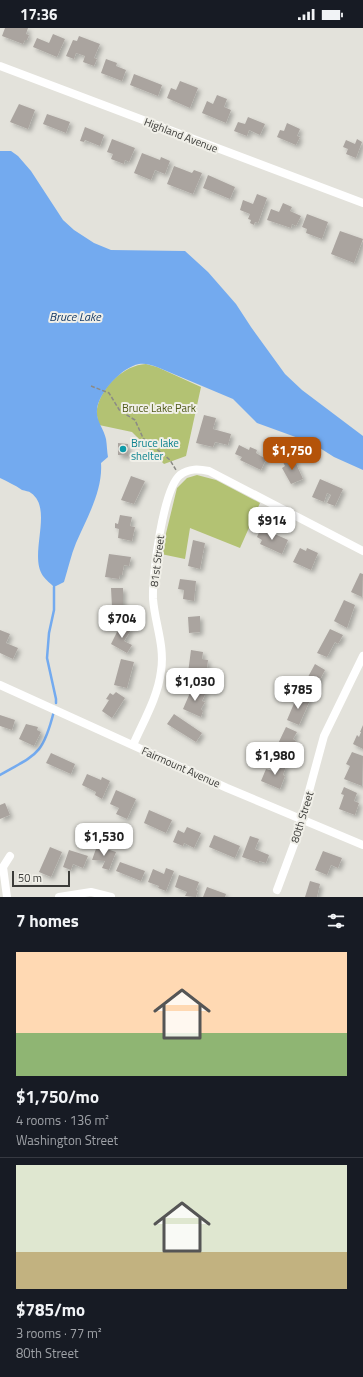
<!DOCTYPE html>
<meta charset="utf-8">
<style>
body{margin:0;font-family:"Titillium Web",sans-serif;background:#20242c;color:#f1f3f6;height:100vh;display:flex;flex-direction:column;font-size:15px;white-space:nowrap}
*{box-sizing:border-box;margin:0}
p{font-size:13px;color:#9ea1a6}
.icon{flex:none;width:22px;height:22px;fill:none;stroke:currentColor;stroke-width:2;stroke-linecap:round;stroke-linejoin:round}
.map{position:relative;height:869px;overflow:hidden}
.drawer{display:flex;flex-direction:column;background:#171b24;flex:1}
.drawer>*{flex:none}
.scale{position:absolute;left:12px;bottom:10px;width:58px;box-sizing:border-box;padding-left:4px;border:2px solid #3c3c39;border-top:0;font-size:11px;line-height:14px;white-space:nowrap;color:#3c3c39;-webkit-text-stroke:3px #f0efe8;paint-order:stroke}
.price{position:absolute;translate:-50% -34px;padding:0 9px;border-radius:8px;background:#fff;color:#222;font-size:13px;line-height:26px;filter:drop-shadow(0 1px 2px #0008)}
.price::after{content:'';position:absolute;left:50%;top:24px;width:12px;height:9px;margin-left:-6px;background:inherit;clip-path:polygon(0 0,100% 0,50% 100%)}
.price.active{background:#b45309;color:#fff}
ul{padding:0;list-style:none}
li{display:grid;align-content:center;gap:8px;height:212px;padding:0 16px}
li+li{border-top:1px solid #363941}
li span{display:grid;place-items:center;height:124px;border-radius:0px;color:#555}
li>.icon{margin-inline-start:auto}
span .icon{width:72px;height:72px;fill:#fffc;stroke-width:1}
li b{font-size:17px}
h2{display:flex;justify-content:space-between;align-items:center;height:48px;padding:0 16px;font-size:17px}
.status{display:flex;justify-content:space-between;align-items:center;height:28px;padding:0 20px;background:#171b24;direction:ltr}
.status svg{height:11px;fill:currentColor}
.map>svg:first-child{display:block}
.green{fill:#b3c273}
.water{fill:#73aaef}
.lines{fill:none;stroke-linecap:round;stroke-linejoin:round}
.stream{stroke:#73aaef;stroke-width:2.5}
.building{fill:#aaa49f;filter:url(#shadow)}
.path{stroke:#8b8a86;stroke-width:1.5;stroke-dasharray:4 2;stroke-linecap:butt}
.minor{stroke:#fff;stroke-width:8}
.culture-dot{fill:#0f9aa8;stroke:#f0efe8;stroke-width:1.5}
.labels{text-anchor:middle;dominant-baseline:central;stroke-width:4;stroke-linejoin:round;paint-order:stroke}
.street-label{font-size:11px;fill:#3c3c39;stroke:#f0efe8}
.park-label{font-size:11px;fill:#515b1a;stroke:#f0efe8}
.culture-label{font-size:11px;fill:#0d838f;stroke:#f0efe8;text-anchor:start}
.water-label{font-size:12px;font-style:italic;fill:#133965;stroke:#f0efe8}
</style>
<div class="status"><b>17:36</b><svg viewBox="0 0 49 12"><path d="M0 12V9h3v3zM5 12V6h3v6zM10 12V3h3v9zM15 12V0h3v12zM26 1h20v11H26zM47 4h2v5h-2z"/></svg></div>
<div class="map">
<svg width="363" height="869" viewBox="0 0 363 869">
<defs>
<filter id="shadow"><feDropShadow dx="3" dy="3" stdDeviation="2" flood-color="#0004"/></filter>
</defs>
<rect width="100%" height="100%" fill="#e3e2db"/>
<g class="green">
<path d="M146,336L157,339L201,359L186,428L164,436L132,404L99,397C98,392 96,386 97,381C101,359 124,337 146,336Z"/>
<polygon points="197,447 216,452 260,475 240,520 190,500 185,531 161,526 177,460 187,450"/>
</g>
<path class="water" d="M0,123H11L18,128L31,143L63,192L74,202L94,215L111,222L185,223L208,244L236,276L251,299L285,346L302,362L363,408V442L334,429L312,415L257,395L233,371L157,339C151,337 145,335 139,336C122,339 98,365 97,382C96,393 104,401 106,411C107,417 107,424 108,429L101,435C103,462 87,490 76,515C71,527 68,541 64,554L54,559C51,556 46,552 43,548C28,527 54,481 31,465C29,463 25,463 22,462C15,457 8,454 0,450Z"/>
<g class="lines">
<g class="stream">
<polyline points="54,559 54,582 49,605 47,630 56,671 56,675"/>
<path d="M0,747C37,726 43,727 54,683"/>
</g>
</g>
<g class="building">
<polygon points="5,0 28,0 26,6 29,7 27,12 25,12 23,16 2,8"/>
<polygon points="53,6 65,11 57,29 33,19 37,10 49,15"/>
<polygon points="79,8 100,16 94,30 97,31 94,38 83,34 85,28 76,25 74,31 66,28 73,12 77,13"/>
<polygon points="106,31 117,35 116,38 126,42 122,53 101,45"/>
<polygon points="134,46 162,57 158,68 130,57"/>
<polygon points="180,53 198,60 190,80 167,70 171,60 176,62"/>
<polygon points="217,67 227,71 224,79 231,82 226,95 202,85 207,73 213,76"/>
<polygon points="19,76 35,82 28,101 10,94"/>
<polygon points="47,86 70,94 66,105 43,96"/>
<polygon points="248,89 265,96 260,107 249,102 247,108 234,103 238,94 245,96"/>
<polygon points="287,95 300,101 297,108 300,109 296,117 277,109 280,102 284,103"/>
<polygon points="85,99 104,107 100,118 85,112 84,114 80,113"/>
<polygon points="112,111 135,120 129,134 125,132 124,136 111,131 113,126 107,124"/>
<polygon points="357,111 362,114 356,130 346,126 348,121 343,119 346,112 355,116"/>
<polygon points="142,125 160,132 161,129 170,133 165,146 155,142 151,152 134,145"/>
<polygon points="174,138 192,145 194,142 202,145 193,166 167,156"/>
<polygon points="208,147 235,159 230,171 203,160"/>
<polygon points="257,166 267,170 258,195 255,194 254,197 250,195 251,192 248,191 250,186 240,182 243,172 253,176"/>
<polygon points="283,175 292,179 290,183 301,188 296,198 292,196 291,200 267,192 271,181 279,184"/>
<polygon points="307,186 328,194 322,211 306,205 307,201 302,199"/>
<polygon points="340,203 363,211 354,235 331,226"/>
<polygon points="204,387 216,390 213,401 231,406 228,417 215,414 213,419 196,415"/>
<polygon points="118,415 128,416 128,428 118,427"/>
<polygon points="239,417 249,422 250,419 257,422 256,425 266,431 261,442 240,432 242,429 235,426"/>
<polygon points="293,429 303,451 291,456 282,440 285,438 283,434"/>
<polygon points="131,448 145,453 134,476 121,472"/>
<polygon points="320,451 343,461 335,478 327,475 331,467 327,465 324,474 312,469"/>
<polygon points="120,487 132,489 130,498 135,499 132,513 118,510 119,501 115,500 115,495 118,496"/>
<polygon points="261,500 288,512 282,526 260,516 262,512 257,509"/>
<polygon points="193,512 205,515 200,541 188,538"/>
<polygon points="300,520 306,523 307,520 318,525 311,542 293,534"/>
<polygon points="109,526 131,529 129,538 124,537 122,547 120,547 119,551 105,549"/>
<polygon points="360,545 363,546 362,569 351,564"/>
<polygon points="180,551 196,553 194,573 183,571 184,562 178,561"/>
<polygon points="111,560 123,560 123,577 127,577 127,585 110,586 110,579 112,579"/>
<polygon points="344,572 355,577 347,600 334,593"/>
<polygon points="200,588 200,604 189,605 188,589"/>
<polygon points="121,596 131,602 124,613 132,617 127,625 111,616"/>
<polygon points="330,601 343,607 338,616 335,614 327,629 317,625"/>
<polygon points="0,602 10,606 6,615 18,620 13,631 0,625"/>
<polygon points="191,622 203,624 202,631 208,632 206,647 188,645"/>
<polygon points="121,631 134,634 127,660 114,657"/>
<polygon points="315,636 325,642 313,665 302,660"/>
<polygon points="207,648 219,653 215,662 203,657"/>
<polygon points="193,658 206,664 202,673 205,674 201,681 203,683 201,689 183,681"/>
<polygon points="116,664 125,670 112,690 102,683 109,672 106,671 110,665 113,667"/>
<polygon points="298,666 310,672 299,697 287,692"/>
<polygon points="174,686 202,705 196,714 167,696"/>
<polygon points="0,687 15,692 12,702 0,698"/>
<polygon points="26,696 38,699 37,702 41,704 34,718 19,711"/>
<polygon points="363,697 363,721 353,716 357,707 359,709 361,704 360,704"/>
<polygon points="286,699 297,704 293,711 296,713 294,718 297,719 291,730 275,722"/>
<polygon points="352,724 363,728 362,758 344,751 350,738 346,736"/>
<polygon points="51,725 75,736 71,746 46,735"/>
<polygon points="277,734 286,738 283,747 285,748 280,761 261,753 266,741 273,743"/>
<polygon points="87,746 101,752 102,749 110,753 102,771 95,767 96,764 82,757"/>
<polygon points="344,759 357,765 354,773 359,775 355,787 339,781 344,767 341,766"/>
<polygon points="116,762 136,771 127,791 116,786 119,780 110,776"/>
<polygon points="5,775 10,787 0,791 0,777"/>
<polygon points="149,782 172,792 166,805 144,795"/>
<polygon points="187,799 201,805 194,820 184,815 183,818 173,814 178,802 184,805"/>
<polygon points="214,807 240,818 235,830 209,819"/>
<polygon points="250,808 259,811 255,821 269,827 266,835 259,833 259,835 242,829"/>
<polygon points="97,818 116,824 109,842 102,840 105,833 92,832"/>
<polygon points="50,819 62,824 51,849 39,844"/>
<polygon points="69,822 88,828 83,840 73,836 71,842 63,839"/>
<polygon points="323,823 342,830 338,840 331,837 327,847 315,842"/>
<polygon points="120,834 145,843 141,853 116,843"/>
<polygon points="166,840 174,843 166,863 158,860 159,858 148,854 153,841 164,846"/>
<polygon points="179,847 199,854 196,862 198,863 196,869 185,868 187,864 175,859"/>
<polygon points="310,853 320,856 317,869 305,869"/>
<polygon points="207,859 226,866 225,869 203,869"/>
</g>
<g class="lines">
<polyline class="path" points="91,358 109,365 120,383 135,392 143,410 170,432 176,442"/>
<g class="minor">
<polyline points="0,38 363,175"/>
<polyline points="0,657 227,760 363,817"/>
<path d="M133,717C143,694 158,669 161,643C165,618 155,596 153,571C152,548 163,461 180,447C189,440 199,441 209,443L363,523"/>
<polyline points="277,862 296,811 324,708 363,628"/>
<polyline points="7,869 3,839 10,828"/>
<polyline points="59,869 91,864 111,869"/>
</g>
</g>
<circle class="culture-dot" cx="123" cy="421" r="4"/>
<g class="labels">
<g class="street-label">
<text transform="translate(181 107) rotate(21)">Highland Avenue</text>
<text transform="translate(157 533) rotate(-83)">81st Street</text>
<text transform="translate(181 739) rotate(24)">Fairmount Avenue</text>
<text transform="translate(302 789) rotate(-73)">80th Street</text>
</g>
<g class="park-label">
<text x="159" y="380">Bruce Lake Park</text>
</g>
<g class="culture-label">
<text x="131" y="415">Bruce lake<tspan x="131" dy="13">shelter</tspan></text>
</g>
<g class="water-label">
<text x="75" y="288">Bruce Lake</text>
</g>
</g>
</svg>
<div class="scale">50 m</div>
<b class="price active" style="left:292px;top:443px">$1,750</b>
<b class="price" style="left:272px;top:513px">$914</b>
<b class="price" style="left:122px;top:611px">$704</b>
<b class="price" style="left:195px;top:674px">$1,030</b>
<b class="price" style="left:298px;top:682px">$785</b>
<b class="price" style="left:275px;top:748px">$1,980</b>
<b class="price" style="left:104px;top:829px">$1,530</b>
</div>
<section class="drawer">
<h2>7 homes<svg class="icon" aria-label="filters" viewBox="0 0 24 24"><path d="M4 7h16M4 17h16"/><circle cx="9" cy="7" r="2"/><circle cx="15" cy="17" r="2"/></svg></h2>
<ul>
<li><span style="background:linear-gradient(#ffd9b3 65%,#8fb573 0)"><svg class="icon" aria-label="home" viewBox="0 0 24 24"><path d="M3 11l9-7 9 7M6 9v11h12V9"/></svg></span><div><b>$1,750/mo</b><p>4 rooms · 136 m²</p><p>Washington Street</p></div></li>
<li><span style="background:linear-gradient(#dfe7d0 70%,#c2b280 0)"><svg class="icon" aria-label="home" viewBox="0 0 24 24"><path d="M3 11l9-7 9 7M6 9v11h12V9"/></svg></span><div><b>$785/mo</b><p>3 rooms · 77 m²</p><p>80th Street</p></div></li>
</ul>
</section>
